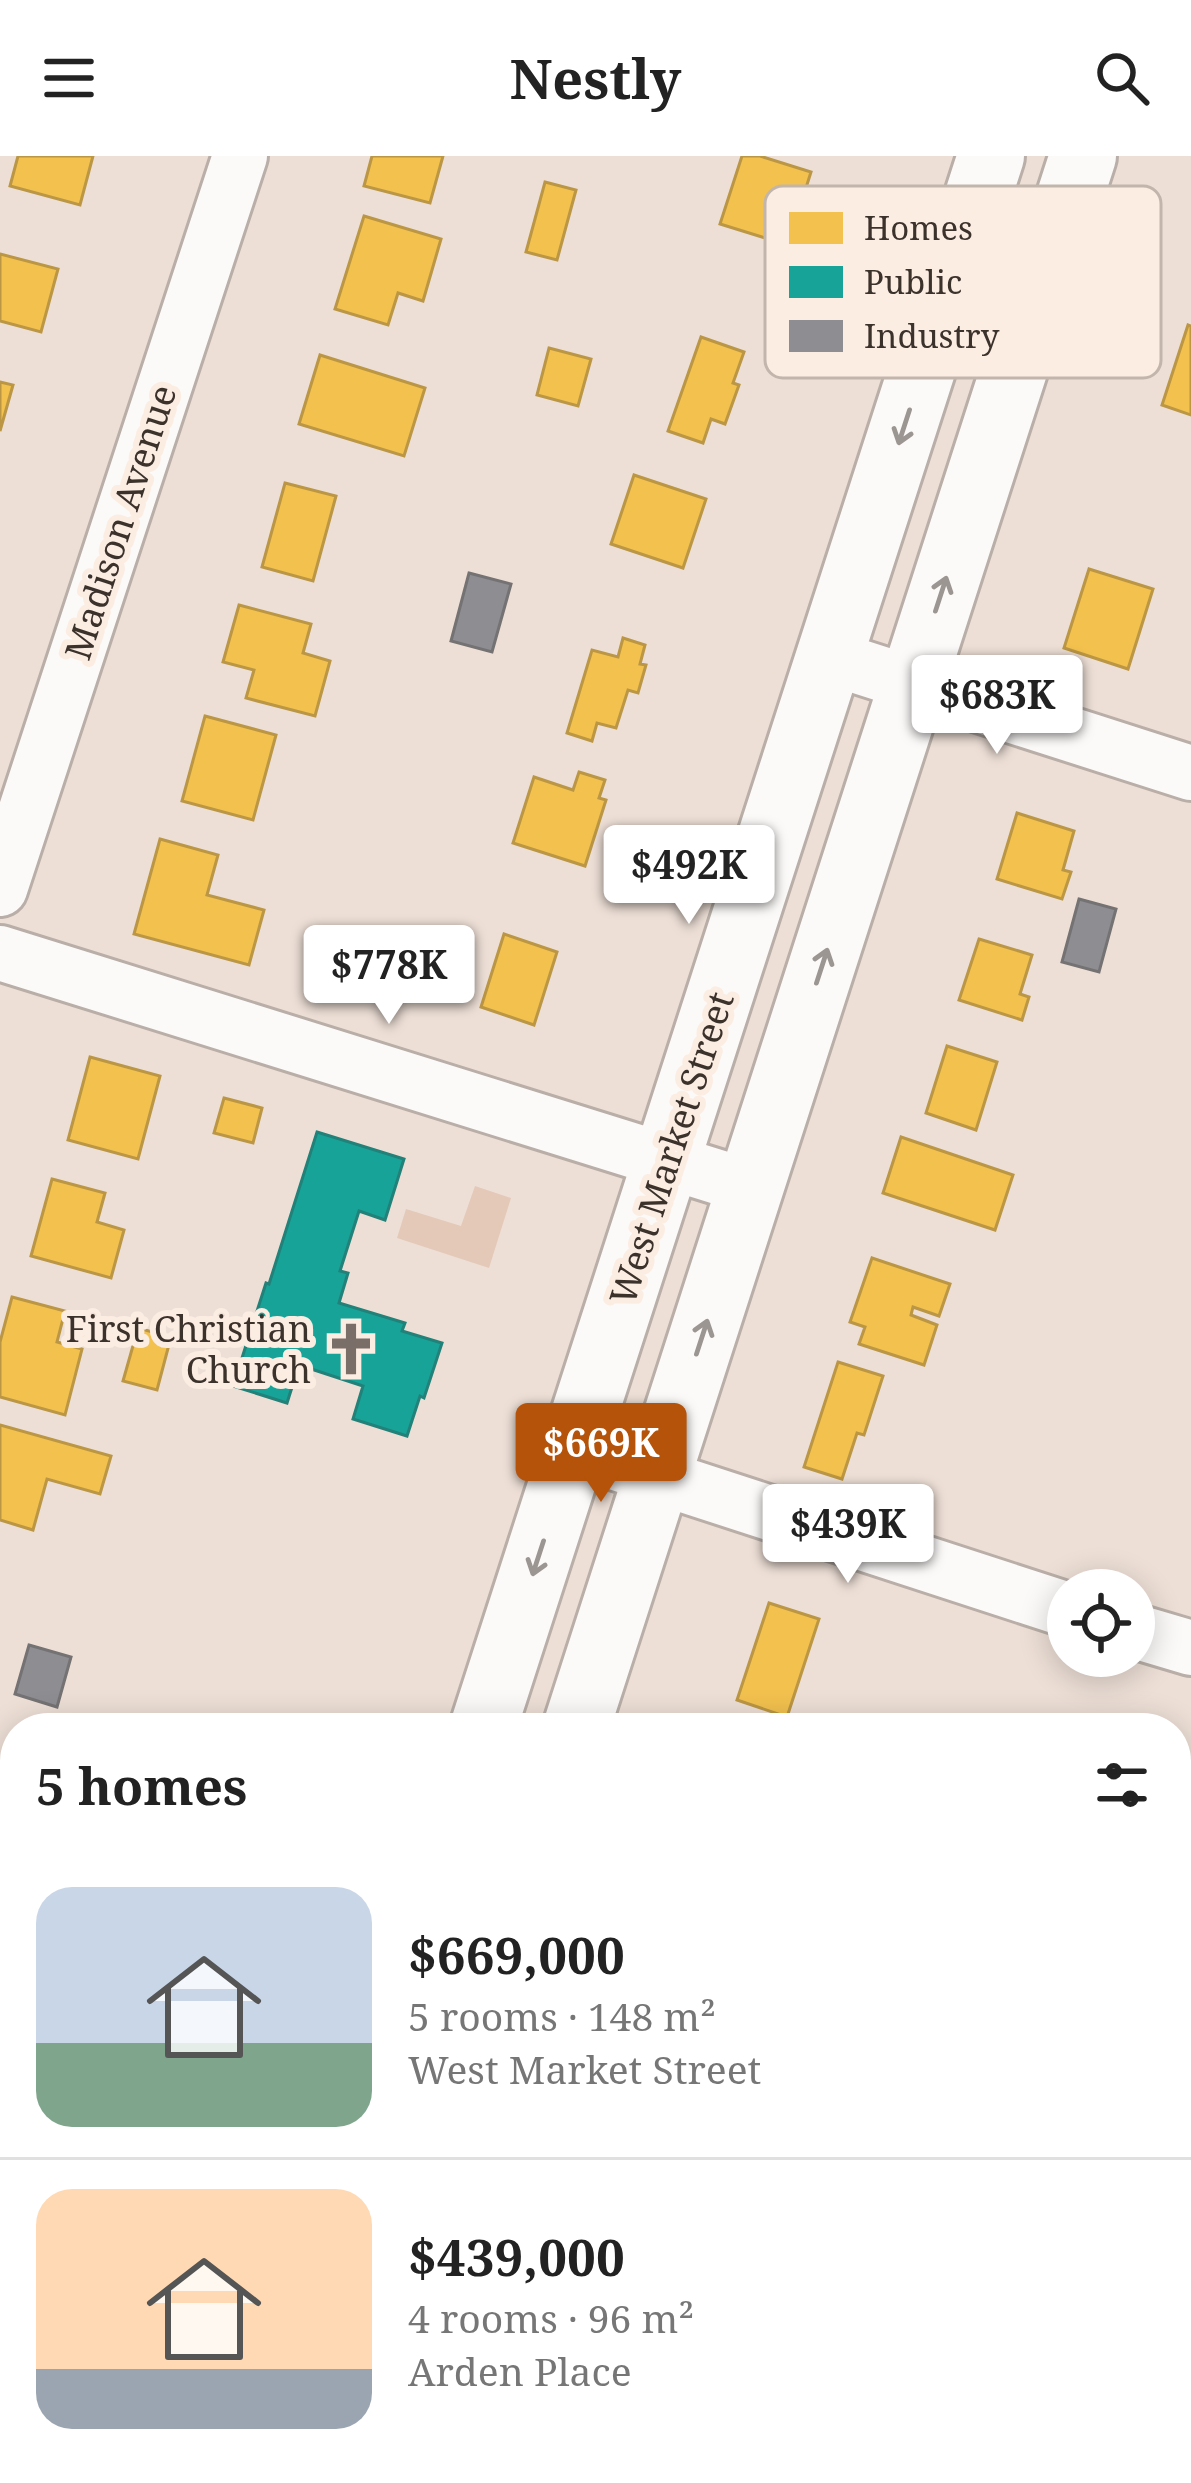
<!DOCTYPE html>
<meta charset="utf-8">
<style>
body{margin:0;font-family:"Noto Serif",serif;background:#f6f6f6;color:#222;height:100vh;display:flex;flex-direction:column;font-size:45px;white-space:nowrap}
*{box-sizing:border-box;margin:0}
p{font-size:39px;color:#767676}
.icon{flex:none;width:66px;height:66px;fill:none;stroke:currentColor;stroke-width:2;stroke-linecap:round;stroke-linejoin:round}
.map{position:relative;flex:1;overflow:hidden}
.sheet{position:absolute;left:0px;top:1557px;width:1191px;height:771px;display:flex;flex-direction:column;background:#fff;border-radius:48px 48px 0 0;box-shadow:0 6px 30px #0003}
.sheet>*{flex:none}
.buttons{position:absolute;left:1047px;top:1413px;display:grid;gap:24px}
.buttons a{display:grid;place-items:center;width:108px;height:108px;border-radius:50%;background:#fff;box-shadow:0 6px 30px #0003;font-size:60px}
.price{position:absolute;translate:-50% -102px;padding:0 27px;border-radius:12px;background:#fff;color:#222;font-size:39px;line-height:78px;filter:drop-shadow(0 3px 6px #0008)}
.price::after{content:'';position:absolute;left:50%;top:72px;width:36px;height:27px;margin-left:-18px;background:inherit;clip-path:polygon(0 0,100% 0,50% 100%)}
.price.current{background:#b45309;color:#fff}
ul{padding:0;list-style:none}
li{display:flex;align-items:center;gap:36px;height:300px;padding:0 36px}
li+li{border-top:3px solid #e0e0e0}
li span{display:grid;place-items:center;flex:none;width:336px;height:240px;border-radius:36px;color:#555}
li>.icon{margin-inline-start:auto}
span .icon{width:144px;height:144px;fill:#fffc;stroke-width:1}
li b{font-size:51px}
h2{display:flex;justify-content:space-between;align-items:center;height:144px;padding:0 36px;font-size:51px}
header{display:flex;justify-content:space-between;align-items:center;height:156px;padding:0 36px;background:#fff;font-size:54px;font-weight:700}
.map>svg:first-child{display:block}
.green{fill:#e4c9b8}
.homes{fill:#f2c14e;stroke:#bb9644;stroke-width:3}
.public{fill:#17a398;stroke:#228178;stroke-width:3}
.industry{fill:#8d8d92;stroke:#757273;stroke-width:3}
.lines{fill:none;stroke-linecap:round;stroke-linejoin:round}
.minor-casing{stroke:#b9afa8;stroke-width:60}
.major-casing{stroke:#b9afa8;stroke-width:72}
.minor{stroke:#fcfaf9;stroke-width:54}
.major{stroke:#fcfaf9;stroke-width:66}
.oneway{stroke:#9c9692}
.labels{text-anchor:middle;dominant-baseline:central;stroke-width:12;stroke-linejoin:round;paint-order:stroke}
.street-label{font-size:36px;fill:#3c322c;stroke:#fcede3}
.poi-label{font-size:36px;fill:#3c322c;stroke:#fcede3;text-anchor:end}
.key{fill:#fcede3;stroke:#c2b5ac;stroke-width:3}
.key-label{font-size:33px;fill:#3c322c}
</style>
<header><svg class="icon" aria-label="menu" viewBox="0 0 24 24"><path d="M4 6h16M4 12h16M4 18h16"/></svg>Nestly<svg class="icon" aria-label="search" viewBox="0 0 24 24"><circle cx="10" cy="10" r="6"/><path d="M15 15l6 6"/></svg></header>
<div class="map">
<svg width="1191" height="2327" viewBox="0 0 1191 2327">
<rect width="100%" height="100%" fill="#eddfd6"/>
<polygon class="green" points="475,1030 511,1042 489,1112 397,1082 406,1053 461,1070"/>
<g class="homes">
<polygon points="18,0 93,0 80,49 10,30"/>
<polygon points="372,0 443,0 430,47 364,30"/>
<polygon points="742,0 760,0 811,16 788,89 720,68"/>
<polygon points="545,26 576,34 557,104 526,96"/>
<polygon points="364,60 441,83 423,145 398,137 388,169 335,153"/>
<polygon points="0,98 58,113 41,176 0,165"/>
<polygon points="1188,169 1191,170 1191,259 1162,249"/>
<polygon points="701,181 744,196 733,227 739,229 725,268 711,263 703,287 668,275"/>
<polygon points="549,192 591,203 578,250 537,239"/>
<polygon points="320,199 425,232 404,300 299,268"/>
<polygon points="0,226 13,229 0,275"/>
<polygon points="634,319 706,343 683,412 611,388"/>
<polygon points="285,327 336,340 313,425 262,411"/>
<polygon points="1089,413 1153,433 1128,513 1064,492"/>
<polygon points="239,449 311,468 303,497 330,505 315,560 246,542 254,514 223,506"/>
<polygon points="623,482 645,489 640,508 646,509 638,537 628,534 616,572 597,567 592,585 567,577 592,494 618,501"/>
<polygon points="205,560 276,579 253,664 182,645"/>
<polygon points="579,616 605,624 599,642 606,644 585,710 513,687 534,621 573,634"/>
<polygon points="1017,657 1074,675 1063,714 1071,716 1062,743 997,723"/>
<polygon points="160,683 218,699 207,739 264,754 249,809 134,778"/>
<polygon points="504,778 557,796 534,869 481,851"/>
<polygon points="979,783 1032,799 1020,838 1029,841 1022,864 959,844"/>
<polygon points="947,890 997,906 976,974 926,957"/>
<polygon points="90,901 160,920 138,1003 68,984"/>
<polygon points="224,942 262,952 253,987 214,977"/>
<polygon points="901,981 1013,1019 995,1074 883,1037"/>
<polygon points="52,1023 105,1037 97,1066 124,1074 111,1122 31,1100"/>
<polygon points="872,1102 950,1128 939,1160 913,1151 911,1159 937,1169 924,1209 859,1188 865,1171 850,1166"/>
<polygon points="12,1141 65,1155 57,1186 82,1193 65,1259 0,1241 0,1186"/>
<polygon points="138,1172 171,1181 157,1234 123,1225"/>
<polygon points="838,1206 883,1220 864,1279 857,1277 842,1323 804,1311"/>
<polygon points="0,1269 111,1300 100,1338 47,1323 33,1374 0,1364"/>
<polygon points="769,1447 819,1463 787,1561 737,1544"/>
<polygon points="1176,1632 1191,1636 1191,1698 1189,1707 1176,1704"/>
<polygon points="1178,1949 1191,1953 1191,2017 1176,2013 1176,1959"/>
<polygon points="15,2109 15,2139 6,2136"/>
<polygon points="0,2153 15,2158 15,2212 0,2207"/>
<polygon points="996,2313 1050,2313 1045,2327 1010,2327 993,2321"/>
</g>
<g class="public">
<polygon points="317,976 404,1003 385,1064 359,1055 340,1115 348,1117 339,1147 405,1167 402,1175 442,1187 424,1242 420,1240 407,1280 353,1263 363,1230 299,1209 287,1247 233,1230 266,1127 269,1128"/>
<polygon points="557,2313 639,2313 653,2317 650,2327 553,2327"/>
<polygon points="677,2313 707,2313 704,2322"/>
</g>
<g class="industry">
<polygon points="469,417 511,428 492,496 451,485"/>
<polygon points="1079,743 1116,753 1099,816 1062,806"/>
<polygon points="29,1489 71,1501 57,1551 15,1538"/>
<polygon points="1176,1754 1191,1758 1191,1797 1176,1793"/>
</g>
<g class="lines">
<defs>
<g id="minor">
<polyline points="829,501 1191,617"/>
<polyline points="0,733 240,0"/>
<polyline points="0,797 750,1031"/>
<polyline points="573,1293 1068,1454"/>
<polyline points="1134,1475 1191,1492"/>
<polyline points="1176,2135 1191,2140"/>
</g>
<g id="major">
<polyline points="483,1572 991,0"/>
<polyline points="576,1572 1083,0"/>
<polyline points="239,2327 244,2313"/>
<polyline points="331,2327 336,2313"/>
</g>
</defs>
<use href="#minor" class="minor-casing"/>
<use href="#major" class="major-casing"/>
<use href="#minor" class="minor"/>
<use href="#major" class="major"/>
</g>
<defs><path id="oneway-shaft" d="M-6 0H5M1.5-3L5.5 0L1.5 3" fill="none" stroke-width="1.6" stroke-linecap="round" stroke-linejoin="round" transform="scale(3)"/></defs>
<g class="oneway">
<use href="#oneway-shaft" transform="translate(904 271) rotate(108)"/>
<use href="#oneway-shaft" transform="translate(941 438) rotate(-72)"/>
<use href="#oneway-shaft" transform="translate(822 810) rotate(-72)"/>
<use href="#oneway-shaft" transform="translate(702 1181) rotate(-72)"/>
<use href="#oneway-shaft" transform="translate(538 1402) rotate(108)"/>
</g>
<defs>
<symbol id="church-bare" viewBox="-9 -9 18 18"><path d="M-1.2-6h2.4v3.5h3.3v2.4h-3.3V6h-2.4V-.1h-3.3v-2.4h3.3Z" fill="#7a6f68" stroke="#fcede3" stroke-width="2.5" paint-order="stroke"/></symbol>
</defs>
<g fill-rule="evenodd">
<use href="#church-bare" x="313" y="1155" width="76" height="76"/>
</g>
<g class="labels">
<g class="street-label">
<text transform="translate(120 366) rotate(-72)">Madison Avenue</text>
<text transform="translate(671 992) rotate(-72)">West Market Street</text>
</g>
<g class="poi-label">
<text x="311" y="1172">First Christian<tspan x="311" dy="41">Church</tspan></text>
</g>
</g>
<rect x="765" y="30" width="396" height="192" rx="18" class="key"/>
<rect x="789" y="56" width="54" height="32" fill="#f2c14e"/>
<rect x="789" y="110" width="54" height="32" fill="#17a398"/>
<rect x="789" y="164" width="54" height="32" fill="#8d8d92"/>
<g class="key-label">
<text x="864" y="84">Homes</text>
<text x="864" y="138">Public</text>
<text x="864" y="192">Industry</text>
</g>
</svg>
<div class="buttons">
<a><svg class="icon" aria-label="locate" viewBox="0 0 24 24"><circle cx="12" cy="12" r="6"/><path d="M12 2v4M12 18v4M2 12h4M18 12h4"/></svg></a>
</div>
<b class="price" style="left:997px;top:601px">$683K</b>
<b class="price" style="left:689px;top:771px">$492K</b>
<b class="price" style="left:389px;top:871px">$778K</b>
<b class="price current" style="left:601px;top:1349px">$669K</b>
<b class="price" style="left:848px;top:1430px">$439K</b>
<section class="sheet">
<h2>5 homes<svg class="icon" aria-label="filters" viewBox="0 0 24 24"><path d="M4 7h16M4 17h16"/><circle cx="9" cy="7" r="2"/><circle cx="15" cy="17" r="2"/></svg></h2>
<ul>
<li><span style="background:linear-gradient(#c9d6e8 65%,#7fa58c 0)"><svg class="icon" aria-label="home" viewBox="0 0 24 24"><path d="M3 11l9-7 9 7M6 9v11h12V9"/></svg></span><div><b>$669,000</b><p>5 rooms · 148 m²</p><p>West Market Street</p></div></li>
<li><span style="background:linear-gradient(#ffd9b3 75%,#9aa5b1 0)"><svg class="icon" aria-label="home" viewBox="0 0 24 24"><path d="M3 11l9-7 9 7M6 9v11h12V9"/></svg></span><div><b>$439,000</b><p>4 rooms · 96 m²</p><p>Arden Place</p></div></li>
</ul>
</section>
</div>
